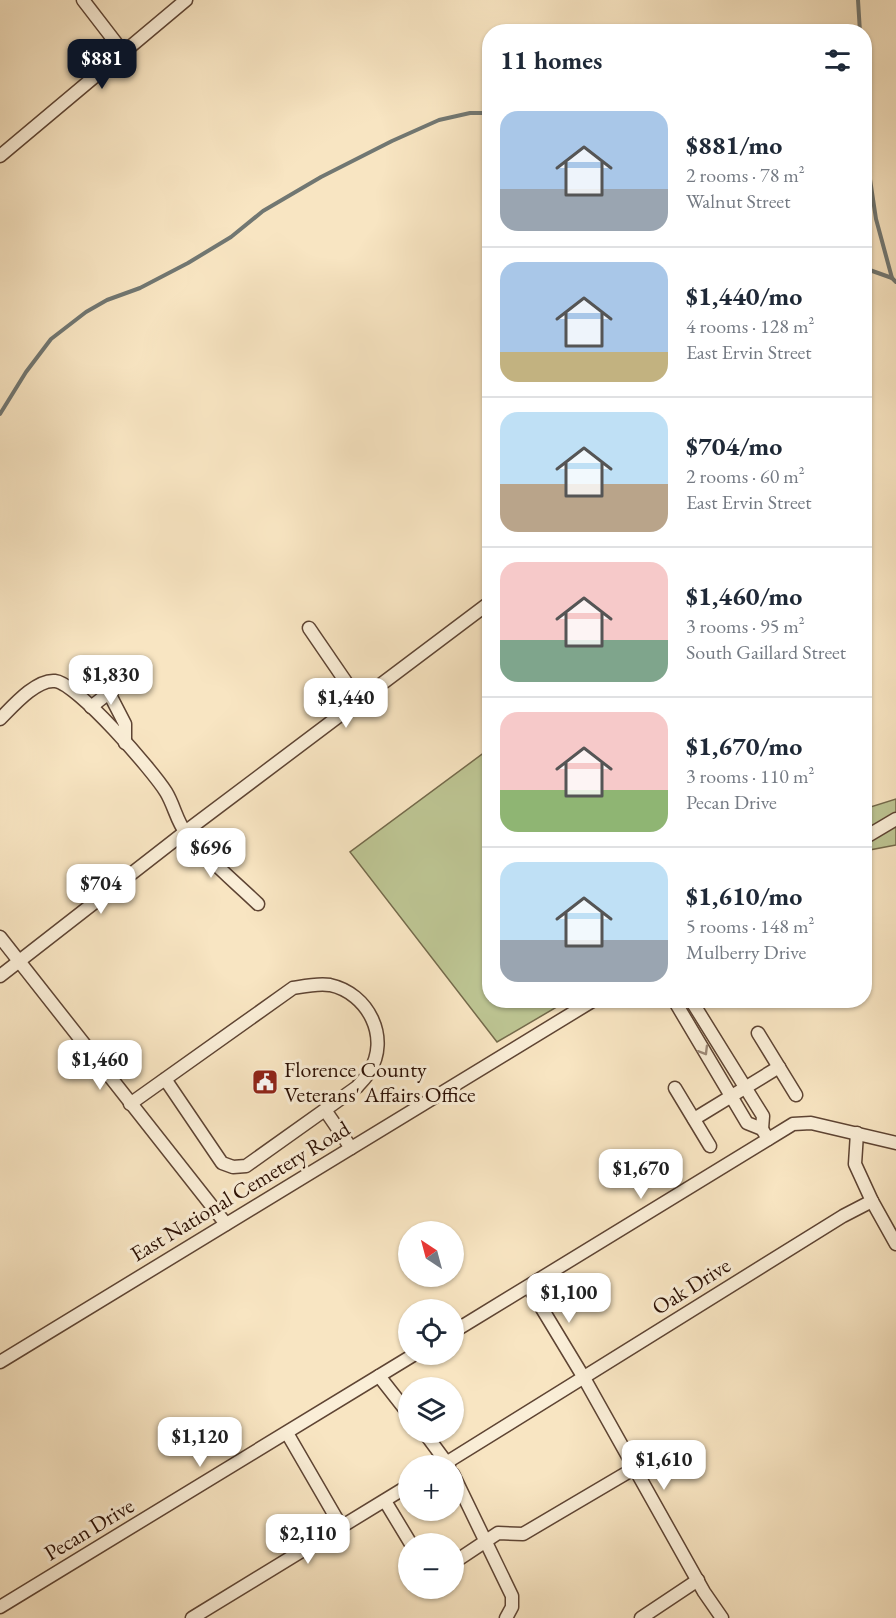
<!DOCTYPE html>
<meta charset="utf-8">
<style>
body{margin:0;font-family:"EB Garamond",serif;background:#f2f2f3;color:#1f2937;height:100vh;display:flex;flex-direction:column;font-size:22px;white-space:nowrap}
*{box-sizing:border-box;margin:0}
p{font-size:20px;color:#747a83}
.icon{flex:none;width:33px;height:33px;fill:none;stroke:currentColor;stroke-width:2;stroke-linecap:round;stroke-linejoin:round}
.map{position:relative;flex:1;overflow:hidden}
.side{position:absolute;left:482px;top:24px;width:390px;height:984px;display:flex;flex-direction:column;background:#fff;border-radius:24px;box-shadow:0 2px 4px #0004}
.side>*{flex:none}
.needle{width:39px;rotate:324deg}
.controls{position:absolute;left:398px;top:1221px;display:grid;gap:12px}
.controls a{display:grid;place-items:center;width:66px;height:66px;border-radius:50%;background:#fff;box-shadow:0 2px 4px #0004;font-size:30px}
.price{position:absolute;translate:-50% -51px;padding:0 14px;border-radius:12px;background:#fff;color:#222;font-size:20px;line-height:39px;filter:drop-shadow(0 2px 3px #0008)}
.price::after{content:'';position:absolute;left:50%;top:36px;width:18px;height:14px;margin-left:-9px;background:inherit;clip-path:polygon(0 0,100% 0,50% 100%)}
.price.active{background:#111827;color:#fff}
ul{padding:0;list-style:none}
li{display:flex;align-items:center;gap:18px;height:150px;padding:0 18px}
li+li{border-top:2px solid #e0e1e3}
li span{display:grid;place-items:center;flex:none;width:168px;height:120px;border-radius:18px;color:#555}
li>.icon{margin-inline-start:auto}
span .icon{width:72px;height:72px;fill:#fffc;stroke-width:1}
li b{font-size:26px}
h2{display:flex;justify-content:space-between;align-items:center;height:72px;padding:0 18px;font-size:26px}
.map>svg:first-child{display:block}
.green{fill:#bdc593;stroke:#746a4b;stroke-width:1.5}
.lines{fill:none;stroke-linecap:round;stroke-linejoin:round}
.stream{stroke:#717772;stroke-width:4}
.minor-casing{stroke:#5e4433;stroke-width:15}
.minor{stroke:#faeed7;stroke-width:12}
.oneway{stroke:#9d8a78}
.labels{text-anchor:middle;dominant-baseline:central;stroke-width:6;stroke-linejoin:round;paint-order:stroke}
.poi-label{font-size:22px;fill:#2b0f03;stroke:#faeed7;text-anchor:start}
.street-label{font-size:22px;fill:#2b0f03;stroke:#faeed7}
</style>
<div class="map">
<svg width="896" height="1618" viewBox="0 0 896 1618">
<rect width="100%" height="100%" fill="#f8e5c2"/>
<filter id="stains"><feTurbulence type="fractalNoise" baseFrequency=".00333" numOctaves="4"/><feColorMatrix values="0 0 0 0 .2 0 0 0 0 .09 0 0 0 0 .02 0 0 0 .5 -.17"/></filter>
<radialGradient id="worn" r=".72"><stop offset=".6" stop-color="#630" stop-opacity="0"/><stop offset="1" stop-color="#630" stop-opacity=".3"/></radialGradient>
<g class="green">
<polygon points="489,749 489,1000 567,1001 497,1042 350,852"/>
<polygon points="896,799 896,845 864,851 864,809"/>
</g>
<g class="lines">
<g class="stream">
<polyline points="858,0 860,32"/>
<polyline points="864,107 868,166 876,219 892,278 896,282"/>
<polyline points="864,268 892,278"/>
<polyline points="0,414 26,372 51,339 86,312 107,300 140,288 188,263 231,237 263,211 321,177 392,141 439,120 470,113 489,113"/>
</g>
<defs>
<g id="minor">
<polyline points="83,0 123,52"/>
<polyline points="0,156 186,0"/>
<polyline points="309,628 359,701"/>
<polyline points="109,693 125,724 125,743"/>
<polyline points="91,707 135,672"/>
<path d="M0,719C12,707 36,679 55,681C77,683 153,771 166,792C174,805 177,822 186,833C207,859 234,881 258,904"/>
<polyline points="864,838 896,819"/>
<polyline points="0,937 226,1224"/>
<polyline points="0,976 185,832 489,603"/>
<polyline points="674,1000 747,1123 762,1129 768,1139"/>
<polyline points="691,1000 763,1116 762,1129"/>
<polyline points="758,1033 796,1095"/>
<polyline points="675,1088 710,1146"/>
<path d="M130,1104L293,988C305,986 318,983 330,985C368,993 391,1038 369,1072C366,1078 361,1082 357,1087L246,1166L233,1167L222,1163L165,1079"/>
<polyline points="325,1110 351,1148"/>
<polyline points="694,1119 779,1067"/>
<polyline points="857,1133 855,1164 872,1201 896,1244"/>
<polyline points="529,1287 584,1378 704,1592 722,1618"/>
<polyline points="453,1332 793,1124 811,1123 896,1143"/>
<polyline points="0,1362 594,1000"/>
<polyline points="379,1376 408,1413"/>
<polyline points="424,1432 449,1466"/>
<polyline points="287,1433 342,1528"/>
<polyline points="441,1466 843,1216 872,1201"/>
<polyline points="453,1474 512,1596 512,1607 506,1618"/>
<polyline points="385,1501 411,1544"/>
<polyline points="453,1563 498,1533 523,1534 635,1468"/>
<polyline points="0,1607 415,1354"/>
<polyline points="192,1618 408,1486"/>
<polyline points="641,1618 698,1580"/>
</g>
</defs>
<use href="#minor" class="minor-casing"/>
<use href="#minor" class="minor"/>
</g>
<defs><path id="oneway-chevron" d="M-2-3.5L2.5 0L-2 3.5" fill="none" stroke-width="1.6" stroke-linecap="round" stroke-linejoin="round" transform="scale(1.5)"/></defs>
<use class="oneway" href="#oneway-chevron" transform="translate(704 1051) rotate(59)"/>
<defs>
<symbol id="civic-square" viewBox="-11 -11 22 22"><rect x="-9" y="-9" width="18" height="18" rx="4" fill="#8f2418" stroke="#faeed7"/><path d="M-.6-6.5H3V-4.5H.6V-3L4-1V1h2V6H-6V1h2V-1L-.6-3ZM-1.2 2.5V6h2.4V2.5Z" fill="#fff"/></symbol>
</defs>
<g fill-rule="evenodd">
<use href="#civic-square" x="250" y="1067" width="30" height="30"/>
</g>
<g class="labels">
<g class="poi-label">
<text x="284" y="1069">Florence County<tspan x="284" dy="25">Veterans' Affairs Office</tspan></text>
</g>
<g class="street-label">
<text transform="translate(240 1191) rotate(-31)">East National Cemetery Road</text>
<text transform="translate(691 1286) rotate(-32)">Oak Drive</text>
<text transform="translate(89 1529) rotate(-31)">Pecan Drive</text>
</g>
</g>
<rect width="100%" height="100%" filter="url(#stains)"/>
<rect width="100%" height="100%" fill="url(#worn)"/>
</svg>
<div class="controls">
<a><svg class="needle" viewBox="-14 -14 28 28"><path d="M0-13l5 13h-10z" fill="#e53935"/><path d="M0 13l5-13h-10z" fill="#747a83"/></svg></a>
<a><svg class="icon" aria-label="locate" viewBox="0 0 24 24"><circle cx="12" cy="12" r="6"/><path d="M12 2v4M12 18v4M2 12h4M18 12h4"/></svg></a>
<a><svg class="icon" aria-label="layers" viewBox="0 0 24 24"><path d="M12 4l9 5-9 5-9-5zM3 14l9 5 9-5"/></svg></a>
<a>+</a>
<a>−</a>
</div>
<b class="price active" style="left:102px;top:90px">$881</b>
<b class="price" style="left:111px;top:706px">$1,830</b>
<b class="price" style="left:346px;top:729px">$1,440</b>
<b class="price" style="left:211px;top:879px">$696</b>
<b class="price" style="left:101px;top:915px">$704</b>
<b class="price" style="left:100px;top:1091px">$1,460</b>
<b class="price" style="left:641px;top:1200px">$1,670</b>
<b class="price" style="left:569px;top:1324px">$1,100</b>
<b class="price" style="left:200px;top:1468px">$1,120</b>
<b class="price" style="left:664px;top:1491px">$1,610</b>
<b class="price" style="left:308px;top:1565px">$2,110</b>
<section class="side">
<h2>11 homes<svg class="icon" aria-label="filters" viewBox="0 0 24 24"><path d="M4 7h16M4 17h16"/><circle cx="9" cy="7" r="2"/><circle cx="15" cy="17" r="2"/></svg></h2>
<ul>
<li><span style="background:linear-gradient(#a9c7e8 65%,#9aa5b1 0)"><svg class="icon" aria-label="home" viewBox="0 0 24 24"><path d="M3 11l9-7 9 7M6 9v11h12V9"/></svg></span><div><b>$881/mo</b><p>2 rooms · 78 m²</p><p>Walnut Street</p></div></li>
<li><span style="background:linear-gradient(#a9c7e8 75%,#c2b280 0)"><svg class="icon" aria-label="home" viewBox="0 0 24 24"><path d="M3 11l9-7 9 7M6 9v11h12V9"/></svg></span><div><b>$1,440/mo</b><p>4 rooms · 128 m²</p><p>East Ervin Street</p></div></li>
<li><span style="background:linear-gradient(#bfe0f5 60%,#b9a48a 0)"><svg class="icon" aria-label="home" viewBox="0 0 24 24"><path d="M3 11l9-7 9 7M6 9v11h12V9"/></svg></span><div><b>$704/mo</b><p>2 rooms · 60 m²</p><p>East Ervin Street</p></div></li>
<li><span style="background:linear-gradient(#f6c9c9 65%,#7fa58c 0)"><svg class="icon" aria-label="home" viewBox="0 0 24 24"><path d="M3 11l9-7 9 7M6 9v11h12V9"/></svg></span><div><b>$1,460/mo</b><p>3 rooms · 95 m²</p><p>South Gaillard Street</p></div></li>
<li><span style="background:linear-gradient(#f6c9c9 65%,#8fb573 0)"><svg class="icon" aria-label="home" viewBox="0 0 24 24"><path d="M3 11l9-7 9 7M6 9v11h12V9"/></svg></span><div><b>$1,670/mo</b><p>3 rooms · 110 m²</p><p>Pecan Drive</p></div></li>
<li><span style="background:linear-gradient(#bfe0f5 65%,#9aa5b1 0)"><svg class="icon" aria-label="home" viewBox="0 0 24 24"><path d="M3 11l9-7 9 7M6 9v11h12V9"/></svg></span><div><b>$1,610/mo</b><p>5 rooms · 148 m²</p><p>Mulberry Drive</p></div></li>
</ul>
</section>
</div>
